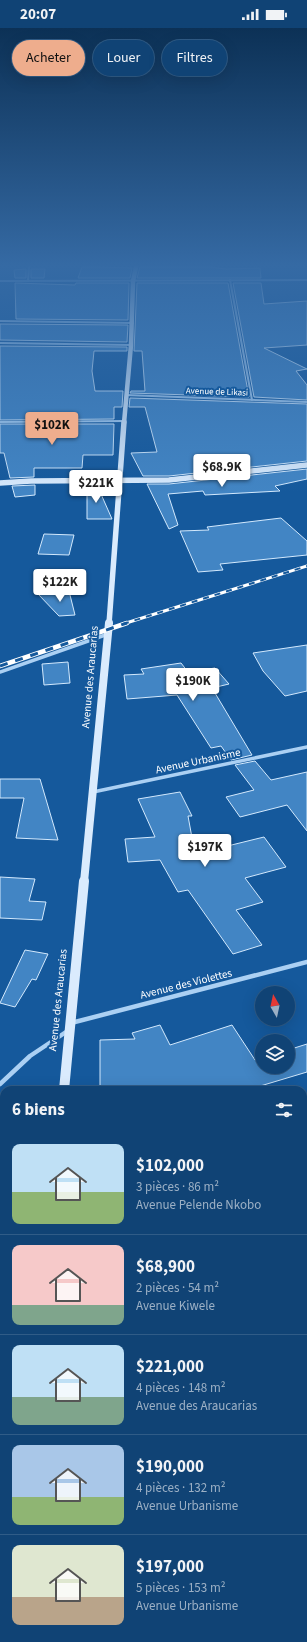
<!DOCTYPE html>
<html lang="fr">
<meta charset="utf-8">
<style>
body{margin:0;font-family:"Source Sans 3",sans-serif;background:#1e4e7d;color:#f1f3f6;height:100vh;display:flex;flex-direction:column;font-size:15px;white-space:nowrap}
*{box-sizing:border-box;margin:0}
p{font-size:13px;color:#9cb0c5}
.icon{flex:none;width:22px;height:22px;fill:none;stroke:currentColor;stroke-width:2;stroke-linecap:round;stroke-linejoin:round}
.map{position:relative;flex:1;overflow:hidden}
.details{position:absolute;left:0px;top:1058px;width:307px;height:556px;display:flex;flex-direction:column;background:#104375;border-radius:12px 12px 0 0;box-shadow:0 4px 16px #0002,0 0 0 1px #305c87}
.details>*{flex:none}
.banner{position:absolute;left:12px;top:12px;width:283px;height:36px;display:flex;gap:8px}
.needle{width:26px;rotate:351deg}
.controls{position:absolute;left:255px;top:958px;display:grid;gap:8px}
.controls a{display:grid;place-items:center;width:40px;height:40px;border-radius:50%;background:#104375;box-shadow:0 4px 16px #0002,0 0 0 1px #305c87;font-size:20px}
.price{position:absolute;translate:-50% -34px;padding:0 9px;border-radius:4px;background:#fff;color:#222;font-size:13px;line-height:26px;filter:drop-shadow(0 1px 2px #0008)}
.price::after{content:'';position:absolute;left:50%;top:24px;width:12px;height:9px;margin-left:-6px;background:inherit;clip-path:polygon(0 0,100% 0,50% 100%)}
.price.on{background:#eead8d;color:#111}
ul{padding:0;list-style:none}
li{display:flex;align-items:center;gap:12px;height:100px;padding:0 12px}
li+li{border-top:1px solid #305c87}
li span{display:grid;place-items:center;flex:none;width:112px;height:80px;border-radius:8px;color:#555}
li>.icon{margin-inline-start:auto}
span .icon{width:48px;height:48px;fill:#fffc;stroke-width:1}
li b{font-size:17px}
h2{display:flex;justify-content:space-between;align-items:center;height:48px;padding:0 12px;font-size:17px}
.chip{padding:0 14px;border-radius:18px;background:#104375;box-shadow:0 4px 16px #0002,0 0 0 1px #305c87;font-size:14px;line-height:36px}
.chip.on{background:#eead8d;color:#111}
.status{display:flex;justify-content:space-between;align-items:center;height:28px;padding:0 20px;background:#104375;direction:ltr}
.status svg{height:11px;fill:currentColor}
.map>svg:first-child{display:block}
.building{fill:#4285c4;stroke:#d3e9fd}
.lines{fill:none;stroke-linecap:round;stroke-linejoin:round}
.street-far2{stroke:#abd0f3;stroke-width:2}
.street-far1{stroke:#abd0f3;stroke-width:3.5}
.street{stroke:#abd0f3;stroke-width:4.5}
.secondary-far4{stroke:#daebfd;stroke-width:4.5}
.secondary-far3{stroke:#daebfd;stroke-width:5.5}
.secondary-far2{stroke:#daebfd;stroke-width:8}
.secondary-far1{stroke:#daebfd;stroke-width:10}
.secondary{stroke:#daebfd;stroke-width:12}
.rail-far1-casing{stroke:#fff;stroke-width:3}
.rail-casing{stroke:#fff;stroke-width:4.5}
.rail-far1{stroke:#15599c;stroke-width:2;stroke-dasharray:6;stroke-linecap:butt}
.rail{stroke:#15599c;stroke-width:3;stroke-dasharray:8;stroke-linecap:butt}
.labels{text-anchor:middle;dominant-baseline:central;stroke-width:4;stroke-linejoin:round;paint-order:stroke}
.far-street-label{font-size:9px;fill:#fff;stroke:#15599c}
.street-label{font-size:11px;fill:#fff;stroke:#15599c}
</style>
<div class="status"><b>20:07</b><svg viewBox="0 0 49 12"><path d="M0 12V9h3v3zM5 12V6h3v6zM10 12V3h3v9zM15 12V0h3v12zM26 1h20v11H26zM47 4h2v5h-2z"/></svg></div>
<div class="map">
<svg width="307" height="1614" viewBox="0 0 307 1614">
<rect width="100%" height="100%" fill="#15599c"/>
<g class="building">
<polygon points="82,239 96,239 132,240 130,250 78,250"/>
<polygon points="140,239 210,239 226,241 260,240 261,250 137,250"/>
<polygon points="26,241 26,250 15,250 14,242"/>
<polygon points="31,241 45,241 44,250 31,250"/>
<polygon points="15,255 75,257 76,255 129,255 128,292 16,291"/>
<polygon points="137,255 228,255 249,369 130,365 131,363 145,363 142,323 134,323"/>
<polygon points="233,255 261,255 264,276 307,273 307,317 264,320 307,341 296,343 307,357 307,372 254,369"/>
<polygon points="0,296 128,297 127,314 0,312"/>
<polygon points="0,318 127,319 127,323 94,323 92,343 95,363 123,363 122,379 114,379 114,391 0,392"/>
<polygon points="130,370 307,376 307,433 169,448 143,448 131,425 157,424 145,379 129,379"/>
<polygon points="0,396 114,396 113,427 83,427 82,440 34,440 34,449 10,450 4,425 0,425"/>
<polygon points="307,441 307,451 275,458 280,463 205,467 203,463 168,466 178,497 169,501 147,456 169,456"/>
<polygon points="35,457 35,467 15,469 12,458"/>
<polygon points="87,457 97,457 112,491 87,491"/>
<polygon points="281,490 307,513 307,527 220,536 223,542 198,544 180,503 209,502 207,499"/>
<polygon points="44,506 74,507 69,527 38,526"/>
<polygon points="69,563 75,587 59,588 38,566"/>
<polygon points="307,617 307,663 285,668 263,643 253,625"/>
<polygon points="68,634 70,655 44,657 42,636"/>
<polygon points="181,635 188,644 215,640 229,656 212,660 252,727 231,732 221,718 211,720 177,667 127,671 124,647 144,646 141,641"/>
<polygon points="255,733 271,752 307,744 307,803 287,777 240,789 226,769 254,762 235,737"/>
<polygon points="0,751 40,751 58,812 16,810 24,770 0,770"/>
<polygon points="180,764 192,788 188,788 195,826 264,809 286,839 245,850 263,874 236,882 262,917 233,926 188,862 178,864 160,832 128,834 125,811 155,809 138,771"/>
<polygon points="0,849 35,851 29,873 46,874 42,892 0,890"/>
<polygon points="25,922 48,926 36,952 32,951 15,979 0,975"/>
<polygon points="160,997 170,1017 232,997 255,1032 262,1030 262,1039 288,1039 288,1022 307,1016 307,1044 247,1062 100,1062 100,1012 135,1011 132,1005"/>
</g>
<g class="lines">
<g class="street-far2">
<polyline points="230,252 252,372"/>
<polyline points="0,253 307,252"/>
<polyline points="28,253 29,239"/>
<polyline points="0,293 133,295"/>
<polyline points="0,315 131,317"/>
<polyline points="126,367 307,374"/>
<polyline points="0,394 123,393"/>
</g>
<g class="street-far1">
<polyline points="0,644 108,606"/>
<polyline points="93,764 307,719"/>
</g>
<g class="street">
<polyline points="71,995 307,934"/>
<polyline points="0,1056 30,1028 69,1002"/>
<polyline points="303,1074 307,1073"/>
</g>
<polyline class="secondary-far4" points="124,395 131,317 133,253 136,239"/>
<g class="secondary-far3">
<polyline points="0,455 31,453 169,452 307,437"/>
<polyline points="109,596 124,394"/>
</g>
<polyline class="secondary-far2" points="84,854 109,595"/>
<polyline class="secondary-far1" points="64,1062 84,853"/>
<polyline class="secondary" points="18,1614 19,1610"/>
<defs>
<polyline id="rail-far1" points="123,596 307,538"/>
<polyline id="rail" points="0,638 127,595"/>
</defs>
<use href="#rail-far1" class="rail-far1-casing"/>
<use href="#rail" class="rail-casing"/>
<use href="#rail-far1" class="rail-far1"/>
<use href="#rail" class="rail"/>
</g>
<linearGradient id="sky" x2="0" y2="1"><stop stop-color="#0c3156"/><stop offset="0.51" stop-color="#356aa4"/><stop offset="1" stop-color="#356aa4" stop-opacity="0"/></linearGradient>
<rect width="307" height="465" fill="url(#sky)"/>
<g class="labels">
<g class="far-street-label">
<text transform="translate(217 364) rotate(2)">Avenue de Likasi</text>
</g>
<g class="street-label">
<text transform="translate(90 649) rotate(-85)">Avenue des Araucarias</text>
<text transform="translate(198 733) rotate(-12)">Avenue Urbanisme</text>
<text transform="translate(186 956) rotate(-14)">Avenue des Violettes</text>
<text transform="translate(58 972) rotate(-84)">Avenue des Araucarias</text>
</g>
</g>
</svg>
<div class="controls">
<a><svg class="needle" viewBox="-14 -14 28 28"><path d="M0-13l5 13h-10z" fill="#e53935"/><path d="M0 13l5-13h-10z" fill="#9cb0c5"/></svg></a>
<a><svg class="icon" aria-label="layers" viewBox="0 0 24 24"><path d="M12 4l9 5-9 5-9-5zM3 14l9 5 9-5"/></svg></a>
</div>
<b class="price on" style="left:52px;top:418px">$102K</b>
<b class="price" style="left:222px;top:460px">$68.9K</b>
<b class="price" style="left:96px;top:476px">$221K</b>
<b class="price" style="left:60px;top:575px">$122K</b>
<b class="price" style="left:193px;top:674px">$190K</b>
<b class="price" style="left:205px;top:840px">$197K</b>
<div class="banner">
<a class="chip on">Acheter</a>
<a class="chip">Louer</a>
<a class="chip">Filtres</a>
</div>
<section class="details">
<h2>6 biens<svg class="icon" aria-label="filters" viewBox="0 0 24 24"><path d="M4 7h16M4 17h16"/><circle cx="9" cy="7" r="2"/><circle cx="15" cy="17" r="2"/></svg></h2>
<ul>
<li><span style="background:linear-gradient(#bfe0f5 60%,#8fb573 0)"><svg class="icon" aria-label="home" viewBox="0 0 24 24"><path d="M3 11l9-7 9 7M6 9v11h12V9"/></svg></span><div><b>$102,000</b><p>3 pièces · 86 m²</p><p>Avenue Pelende Nkobo</p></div></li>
<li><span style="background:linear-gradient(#f6c9c9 75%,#7fa58c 0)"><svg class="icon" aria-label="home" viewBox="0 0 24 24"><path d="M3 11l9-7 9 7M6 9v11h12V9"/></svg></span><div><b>$68,900</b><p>2 pièces · 54 m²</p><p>Avenue Kiwele</p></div></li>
<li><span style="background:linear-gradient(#bfe0f5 65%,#7fa58c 0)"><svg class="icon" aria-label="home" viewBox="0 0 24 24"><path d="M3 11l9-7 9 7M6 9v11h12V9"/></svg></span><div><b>$221,000</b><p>4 pièces · 148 m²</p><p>Avenue des Araucarias</p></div></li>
<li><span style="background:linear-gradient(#a9c7e8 65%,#8fb573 0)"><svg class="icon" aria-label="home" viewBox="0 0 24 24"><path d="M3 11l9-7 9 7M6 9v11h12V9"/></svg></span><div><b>$190,000</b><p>4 pièces · 132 m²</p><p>Avenue Urbanisme</p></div></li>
<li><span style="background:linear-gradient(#dfe7d0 65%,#b9a48a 0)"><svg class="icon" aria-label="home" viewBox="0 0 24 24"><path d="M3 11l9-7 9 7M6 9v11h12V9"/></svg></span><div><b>$197,000</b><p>5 pièces · 153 m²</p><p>Avenue Urbanisme</p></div></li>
</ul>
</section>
</div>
